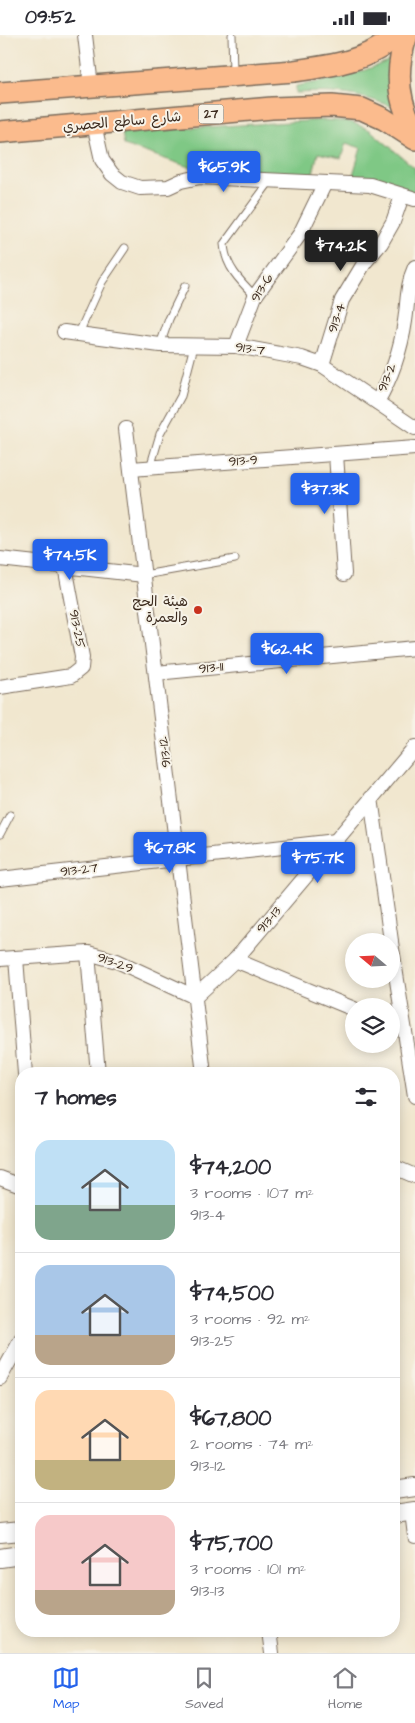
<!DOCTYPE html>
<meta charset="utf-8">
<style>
body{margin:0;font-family:"Architects Daughter","Playpen Sans Arabic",sans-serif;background:#f7f7f7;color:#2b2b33;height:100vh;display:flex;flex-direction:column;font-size:19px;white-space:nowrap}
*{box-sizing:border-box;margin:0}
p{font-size:16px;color:#7c7c81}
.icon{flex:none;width:28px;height:28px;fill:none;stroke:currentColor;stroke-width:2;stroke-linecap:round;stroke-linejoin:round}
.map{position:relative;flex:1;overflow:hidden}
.sheet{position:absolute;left:15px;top:1032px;width:385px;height:570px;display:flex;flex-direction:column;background:#fff;border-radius:20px;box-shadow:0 2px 12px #0003}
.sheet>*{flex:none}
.needle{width:32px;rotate:289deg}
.controls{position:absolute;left:345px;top:898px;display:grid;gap:10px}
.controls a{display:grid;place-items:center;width:55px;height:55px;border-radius:50%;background:#fff;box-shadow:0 2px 12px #0003;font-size:25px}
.price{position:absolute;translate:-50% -42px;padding:0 11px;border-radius:5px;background:#2563eb;color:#fff;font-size:16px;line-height:32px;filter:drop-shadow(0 1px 2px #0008)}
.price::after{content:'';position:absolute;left:50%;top:30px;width:15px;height:11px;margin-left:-8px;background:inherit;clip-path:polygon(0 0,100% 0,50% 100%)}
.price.selected{background:#222;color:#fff}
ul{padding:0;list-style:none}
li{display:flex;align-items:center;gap:15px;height:125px;padding:0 20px}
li+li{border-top:1px solid #e1e1e2}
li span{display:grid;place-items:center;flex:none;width:140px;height:100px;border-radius:15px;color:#555}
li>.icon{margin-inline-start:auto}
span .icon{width:60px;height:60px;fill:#fffc;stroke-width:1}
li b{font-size:21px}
h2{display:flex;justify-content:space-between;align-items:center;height:60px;padding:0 20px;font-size:21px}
.status{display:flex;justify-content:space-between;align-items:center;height:35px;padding:0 25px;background:#fff;direction:ltr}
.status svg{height:14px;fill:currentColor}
.tab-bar{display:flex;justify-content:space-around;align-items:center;height:70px;border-top:1px solid #e1e1e2;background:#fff;font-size:14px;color:#7c7c81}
.tab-bar a{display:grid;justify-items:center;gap:2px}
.tab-bar .selected{color:#2563eb}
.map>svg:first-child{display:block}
.green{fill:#7fc885;stroke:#5d7952}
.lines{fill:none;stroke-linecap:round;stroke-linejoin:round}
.service-casing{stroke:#7b6c5c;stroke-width:9}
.minor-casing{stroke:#7b6c5c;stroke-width:16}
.tertiary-casing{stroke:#7b6c5c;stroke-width:20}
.primary-casing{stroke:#7b6c5c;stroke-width:24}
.service{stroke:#fff;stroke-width:7}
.minor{stroke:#fff;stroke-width:14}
.tertiary{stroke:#fff;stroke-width:18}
.primary{stroke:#fbbb8d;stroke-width:21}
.poi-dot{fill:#c8321e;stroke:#f7f3e8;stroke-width:2}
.labels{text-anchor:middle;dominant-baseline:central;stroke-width:4;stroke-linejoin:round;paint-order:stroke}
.shield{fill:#f7f3e8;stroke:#73665b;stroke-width:1}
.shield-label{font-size:12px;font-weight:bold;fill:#3b2a1e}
.street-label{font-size:14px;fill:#3b2a1e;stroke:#f7f3e8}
.poi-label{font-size:14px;fill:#3b2a1e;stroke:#f7f3e8;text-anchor:end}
</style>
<div class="status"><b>09:52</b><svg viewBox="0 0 49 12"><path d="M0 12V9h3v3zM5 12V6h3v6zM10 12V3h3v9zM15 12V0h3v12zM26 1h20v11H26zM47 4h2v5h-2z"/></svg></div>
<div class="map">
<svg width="415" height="1618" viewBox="0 0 415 1618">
<rect width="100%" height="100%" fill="#f7f3e8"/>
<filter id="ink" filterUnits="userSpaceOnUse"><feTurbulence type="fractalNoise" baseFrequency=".02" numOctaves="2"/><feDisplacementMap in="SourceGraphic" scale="10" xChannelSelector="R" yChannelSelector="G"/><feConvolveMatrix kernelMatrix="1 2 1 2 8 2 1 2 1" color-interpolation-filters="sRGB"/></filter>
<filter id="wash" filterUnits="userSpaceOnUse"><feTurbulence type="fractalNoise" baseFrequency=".0096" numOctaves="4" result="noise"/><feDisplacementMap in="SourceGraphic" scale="20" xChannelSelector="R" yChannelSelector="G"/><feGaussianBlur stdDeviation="1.12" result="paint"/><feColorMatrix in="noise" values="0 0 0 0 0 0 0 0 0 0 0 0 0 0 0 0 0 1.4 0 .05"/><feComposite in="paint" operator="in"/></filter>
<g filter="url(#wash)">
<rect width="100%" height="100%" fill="#f1e7cf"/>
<g class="green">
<path d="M396,22L399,74C360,59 338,56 296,58V51C335,44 359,40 396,22Z"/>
<polygon points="324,85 351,87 370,95 415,133 415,157 352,143 361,113 346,108 341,123 318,118 312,142 276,141 189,132 124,110 122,97"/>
</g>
</g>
<g filter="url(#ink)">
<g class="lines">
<defs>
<g id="service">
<polyline points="232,0 233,37"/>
<path d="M255,261C240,246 225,231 224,209L270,146"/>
<polyline points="79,298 102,247 125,213"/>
<polyline points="160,310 169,284 185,251"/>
<polyline points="150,433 160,399 181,361 194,311"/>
<polyline points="144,540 235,524"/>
<polyline points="0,799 10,780"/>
<polyline points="11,1323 21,1324"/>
</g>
<g id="minor">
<polyline points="85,0 91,51"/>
<polyline points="94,89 102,125 112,139 122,147 140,153 168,152 181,146 200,142 370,150 415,164"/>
<polyline points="64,297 160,310 236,311 302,323 322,330 415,393"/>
<polyline points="236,311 255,261 300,199 325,148"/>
<polyline points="322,330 342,265 365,227 381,208 393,187 402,161"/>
<path d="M377,367C391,343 401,313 405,286C408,267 407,249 415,232"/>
<polyline points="126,394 204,1039"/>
<polyline points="336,419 344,539"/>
<polyline points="131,434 415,413"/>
<polyline points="0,524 144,540"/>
<polyline points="156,638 415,613"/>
<polyline points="0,652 71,641 81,633 82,622 65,531"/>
<polyline points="371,763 391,906"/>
<polyline points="0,844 336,806"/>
<polyline points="391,907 415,1061"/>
<polyline points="88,918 98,1039"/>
<polyline points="16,923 25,1039"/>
<polyline points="0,924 88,918 117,926 195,962 235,925 415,712"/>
<polyline points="235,925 354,974"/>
<polyline points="394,1132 415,1141"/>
<polyline points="0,1143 21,1151"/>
<polyline points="0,1343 21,1305"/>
<polyline points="412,1477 415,1501"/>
<polyline points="269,1596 272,1618"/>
</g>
<g id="tertiary">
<polyline points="394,1455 415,1452"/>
<polyline points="394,1479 415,1476"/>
<polyline points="0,1498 21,1496"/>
<polyline points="0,1523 21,1520"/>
</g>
<g id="primary">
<path d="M407,0C395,33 397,66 415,96"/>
<path d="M0,58L294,36C331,31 369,26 397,0"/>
<polyline points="0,97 272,73 332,71 362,74 384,84 415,104"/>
</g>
</defs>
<use href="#service" class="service-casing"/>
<use href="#minor" class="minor-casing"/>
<use href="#tertiary" class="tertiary-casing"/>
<use href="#primary" class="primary-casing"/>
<use href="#service" class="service"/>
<use href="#minor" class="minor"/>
<use href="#tertiary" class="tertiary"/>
<use href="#primary" class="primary"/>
</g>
</g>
<circle class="poi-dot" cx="198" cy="575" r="5"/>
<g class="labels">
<rect class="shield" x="198.5" y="69.5" width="25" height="19" rx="4"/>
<g class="shield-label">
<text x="211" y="79">27</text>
</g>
<g class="street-label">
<text transform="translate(122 87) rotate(-5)">شارع ساطع الحصري</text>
<text transform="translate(262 253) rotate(-59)">913-6</text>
<text transform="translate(337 283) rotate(-72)">913-4</text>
<text transform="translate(250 314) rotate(8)">913-7</text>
<text transform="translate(387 343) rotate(-68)">913-2</text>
<text transform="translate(243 426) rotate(-4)">913-9</text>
<text transform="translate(77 594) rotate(79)">913-25</text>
<text transform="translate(211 633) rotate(-6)">913-11</text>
<text transform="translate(165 717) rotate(-97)">913-12</text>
<text transform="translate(79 835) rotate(-7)">913-27</text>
<text transform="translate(269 885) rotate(-50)">913-13</text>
<text transform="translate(115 928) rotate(20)">913-29</text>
</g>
<g class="poi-label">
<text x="188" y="567">هيئة الحج<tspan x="188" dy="16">والعمرة</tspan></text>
</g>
</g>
</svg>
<div class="controls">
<a><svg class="needle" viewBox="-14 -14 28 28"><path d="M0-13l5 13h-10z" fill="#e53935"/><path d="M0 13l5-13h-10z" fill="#7c7c81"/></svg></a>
<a><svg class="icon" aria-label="layers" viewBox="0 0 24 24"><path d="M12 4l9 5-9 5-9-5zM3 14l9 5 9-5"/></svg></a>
</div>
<b class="price" style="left:224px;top:158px">$65.9K</b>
<b class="price selected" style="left:341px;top:237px">$74.2K</b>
<b class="price" style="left:325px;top:480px">$37.3K</b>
<b class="price" style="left:70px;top:546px">$74.5K</b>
<b class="price" style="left:287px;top:640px">$62.4K</b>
<b class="price" style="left:170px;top:839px">$67.8K</b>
<b class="price" style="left:318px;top:849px">$75.7K</b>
<section class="sheet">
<h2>7 homes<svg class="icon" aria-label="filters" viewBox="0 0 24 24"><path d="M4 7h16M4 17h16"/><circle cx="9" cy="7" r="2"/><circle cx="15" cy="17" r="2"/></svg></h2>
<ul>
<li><span style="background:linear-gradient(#bfe0f5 65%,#7fa58c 0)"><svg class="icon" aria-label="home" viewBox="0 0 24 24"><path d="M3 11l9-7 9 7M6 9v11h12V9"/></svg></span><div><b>$74,200</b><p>3 rooms · 107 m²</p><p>913-4</p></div></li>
<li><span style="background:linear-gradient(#a9c7e8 70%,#b9a48a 0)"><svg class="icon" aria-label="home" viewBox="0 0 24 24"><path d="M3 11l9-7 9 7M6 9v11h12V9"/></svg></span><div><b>$74,500</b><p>3 rooms · 92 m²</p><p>913-25</p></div></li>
<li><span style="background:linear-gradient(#ffd9b3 70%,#c2b280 0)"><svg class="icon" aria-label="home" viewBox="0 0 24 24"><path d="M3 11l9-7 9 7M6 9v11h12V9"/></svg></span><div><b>$67,800</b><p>2 rooms · 74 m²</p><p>913-12</p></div></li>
<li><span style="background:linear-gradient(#f6c9c9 75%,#b9a48a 0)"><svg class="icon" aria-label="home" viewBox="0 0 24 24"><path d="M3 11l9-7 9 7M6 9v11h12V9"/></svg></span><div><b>$75,700</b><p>3 rooms · 101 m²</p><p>913-13</p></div></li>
</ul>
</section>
</div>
<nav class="tab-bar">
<a class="selected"><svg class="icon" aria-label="map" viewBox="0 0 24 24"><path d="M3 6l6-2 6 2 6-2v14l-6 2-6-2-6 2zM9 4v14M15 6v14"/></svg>Map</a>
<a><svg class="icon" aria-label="saved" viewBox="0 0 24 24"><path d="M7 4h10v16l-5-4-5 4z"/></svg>Saved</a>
<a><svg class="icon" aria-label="home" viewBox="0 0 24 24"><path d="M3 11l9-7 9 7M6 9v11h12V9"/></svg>Home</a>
</nav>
